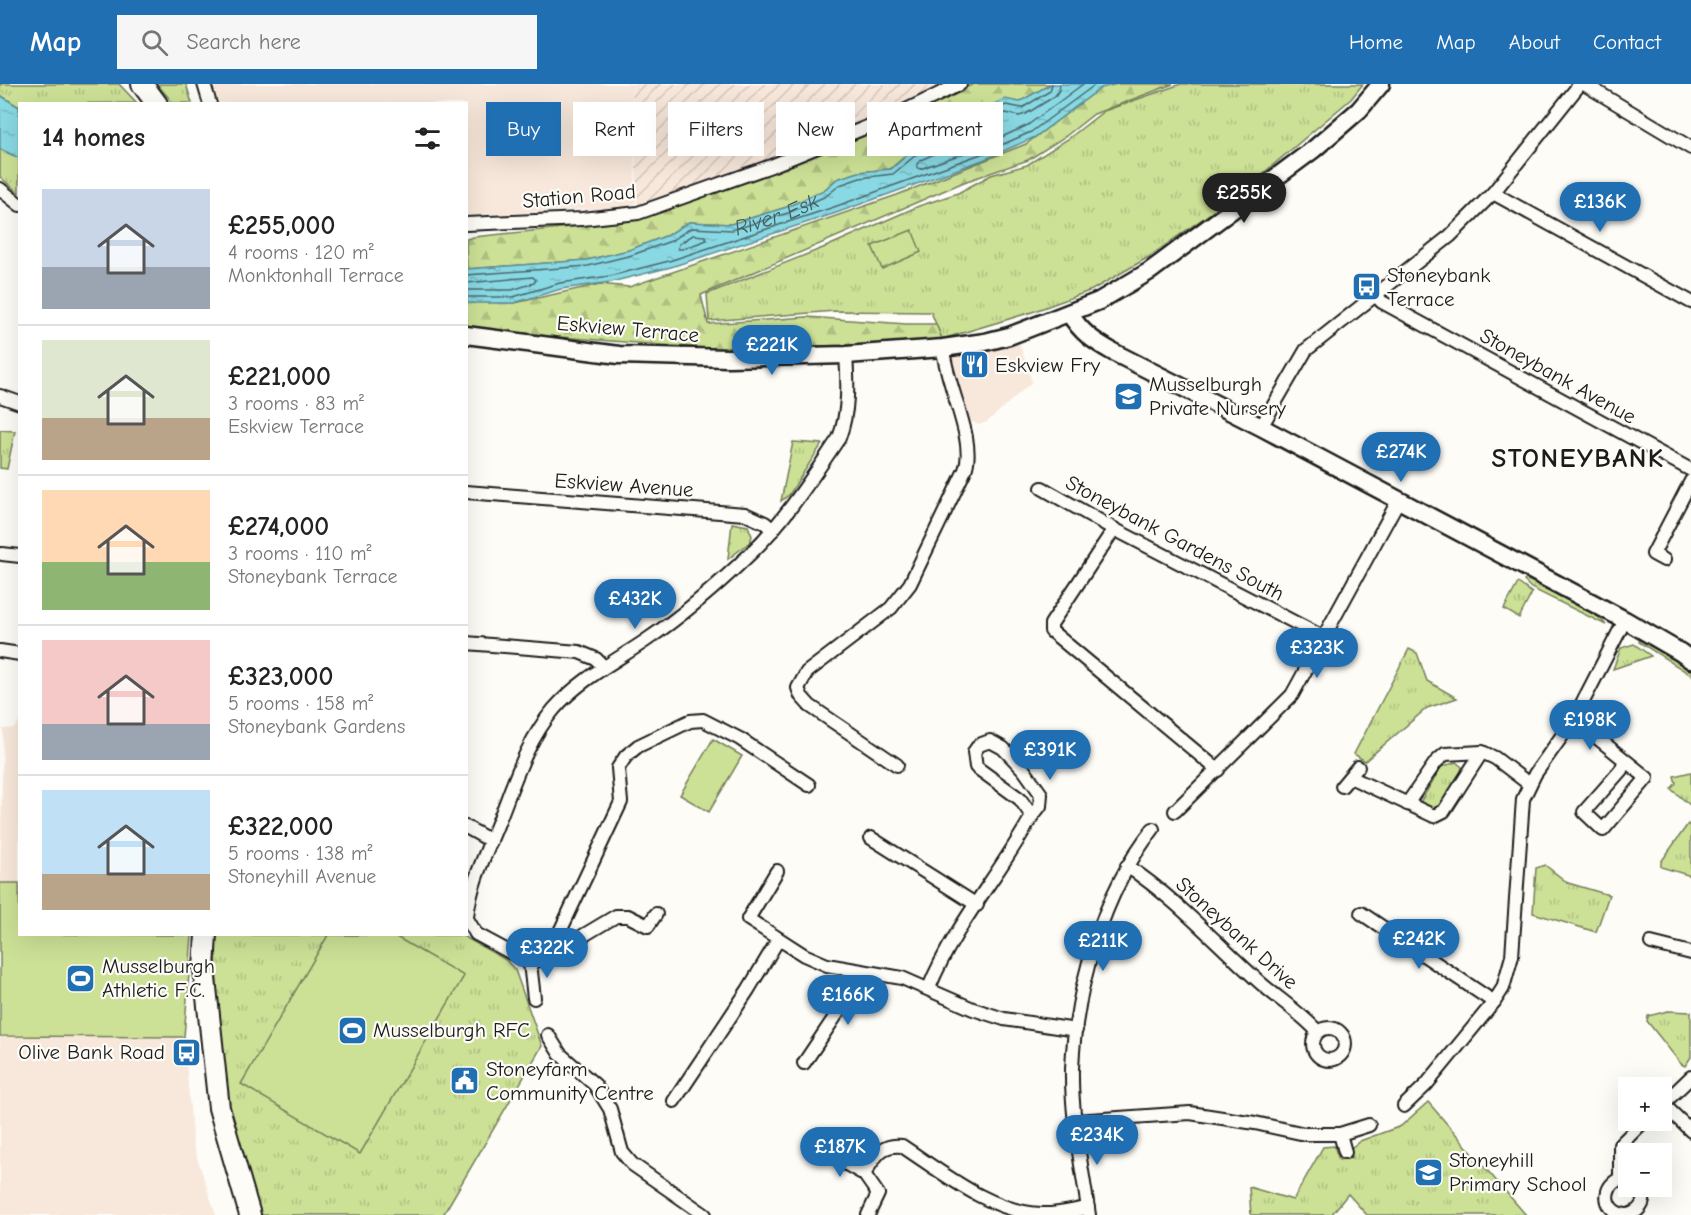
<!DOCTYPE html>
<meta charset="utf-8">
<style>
body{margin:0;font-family:"Comic Neue",sans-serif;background:#f6f6f6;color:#222;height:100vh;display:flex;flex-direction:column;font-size:22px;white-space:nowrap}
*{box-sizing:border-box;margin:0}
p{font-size:20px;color:#767676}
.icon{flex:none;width:33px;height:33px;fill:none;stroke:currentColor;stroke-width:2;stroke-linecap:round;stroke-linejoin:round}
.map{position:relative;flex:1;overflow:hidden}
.drawer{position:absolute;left:18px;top:18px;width:450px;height:834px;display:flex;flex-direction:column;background:#fff;border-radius:0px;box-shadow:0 6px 24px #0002}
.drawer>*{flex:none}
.top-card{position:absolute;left:486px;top:18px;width:570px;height:54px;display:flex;gap:12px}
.fabs{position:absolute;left:1618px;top:993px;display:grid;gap:12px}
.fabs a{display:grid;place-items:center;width:54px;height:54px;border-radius:0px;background:#fff;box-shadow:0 6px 24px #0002;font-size:30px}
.price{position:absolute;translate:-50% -51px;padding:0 14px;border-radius:21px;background:#1f6fb2;color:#fff;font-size:20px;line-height:39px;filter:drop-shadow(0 2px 3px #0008)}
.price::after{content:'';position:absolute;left:50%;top:36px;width:18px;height:14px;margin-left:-9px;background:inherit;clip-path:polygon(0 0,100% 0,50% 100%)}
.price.active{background:#222;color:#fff}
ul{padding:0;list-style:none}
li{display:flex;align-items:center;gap:18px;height:150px;padding:0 24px}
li+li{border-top:2px solid #e0e0e0}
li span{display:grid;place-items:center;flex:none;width:168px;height:120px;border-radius:0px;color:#555}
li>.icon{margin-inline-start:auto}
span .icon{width:72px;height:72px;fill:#fffc;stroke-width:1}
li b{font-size:26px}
h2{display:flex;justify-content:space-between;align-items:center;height:72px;padding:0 24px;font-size:26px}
.tag{padding:0 21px;border-radius:0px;background:#fff;box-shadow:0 6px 24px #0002;font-size:21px;line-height:54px}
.tag.active{background:#1f6fb2;color:#fff}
header{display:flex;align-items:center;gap:36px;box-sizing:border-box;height:84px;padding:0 30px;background:#1f6fb2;color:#fff}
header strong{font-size:28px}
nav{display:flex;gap:33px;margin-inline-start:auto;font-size:21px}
.search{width:420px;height:54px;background:#f6f6f6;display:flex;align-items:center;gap:15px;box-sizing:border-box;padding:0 21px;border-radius:0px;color:#767676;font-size:22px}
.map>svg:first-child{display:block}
.built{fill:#f8e8db}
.industrial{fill:url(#industrial-furrows)}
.grass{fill:url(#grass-tufts);stroke:#747e59;stroke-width:1.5}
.forest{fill:url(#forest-firs);stroke:#747e59;stroke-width:1.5}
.pitch{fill:#cce196;stroke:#747e59;stroke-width:1.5}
.water{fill:url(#water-ripples);stroke:#5d8d94;stroke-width:1.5}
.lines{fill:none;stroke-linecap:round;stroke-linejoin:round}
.shore{stroke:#48686c;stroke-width:1.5}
.street-casing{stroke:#1c1c1c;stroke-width:16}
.secondary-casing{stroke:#1c1c1c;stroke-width:21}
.primary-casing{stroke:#1c1c1c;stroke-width:24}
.street{stroke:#fdfcf7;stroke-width:12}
.secondary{stroke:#fdfcf7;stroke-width:16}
.primary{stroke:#fdfcf7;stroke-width:20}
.labels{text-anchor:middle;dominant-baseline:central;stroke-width:4.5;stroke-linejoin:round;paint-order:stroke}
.street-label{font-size:21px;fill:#1c1c1c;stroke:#fdfcf7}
.poi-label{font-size:21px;fill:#1c1c1c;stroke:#fdfcf7;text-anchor:start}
.water-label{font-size:22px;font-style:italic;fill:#425e62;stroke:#fdfcf7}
.district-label{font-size:27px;font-weight:bold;letter-spacing:1.5px;fill:#1c1c1c;stroke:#fdfcf7}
</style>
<header>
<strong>Map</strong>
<div class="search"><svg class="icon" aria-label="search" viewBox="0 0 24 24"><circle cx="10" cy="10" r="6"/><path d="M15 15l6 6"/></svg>Search here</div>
<nav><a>Home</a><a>Map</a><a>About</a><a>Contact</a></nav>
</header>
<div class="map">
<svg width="1691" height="1131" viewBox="0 0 1691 1131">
<defs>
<pattern id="industrial-furrows" width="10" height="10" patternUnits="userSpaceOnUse" patternTransform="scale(1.5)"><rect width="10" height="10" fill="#f8e8db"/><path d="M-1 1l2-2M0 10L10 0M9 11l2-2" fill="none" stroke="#d4c6bb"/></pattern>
<pattern id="grass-tufts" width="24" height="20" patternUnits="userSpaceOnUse" patternTransform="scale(1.5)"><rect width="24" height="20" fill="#cce196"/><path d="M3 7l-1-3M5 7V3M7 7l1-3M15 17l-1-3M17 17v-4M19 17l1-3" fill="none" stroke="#afc081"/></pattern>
<pattern id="forest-firs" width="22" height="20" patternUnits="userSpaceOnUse" patternTransform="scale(1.5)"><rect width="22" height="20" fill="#cce196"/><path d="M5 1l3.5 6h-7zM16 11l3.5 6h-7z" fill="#afc081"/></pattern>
<pattern id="water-ripples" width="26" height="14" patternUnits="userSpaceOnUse" patternTransform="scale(1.5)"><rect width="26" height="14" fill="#89d9e4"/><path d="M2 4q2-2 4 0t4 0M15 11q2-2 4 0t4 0" fill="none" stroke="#76bac3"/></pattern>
</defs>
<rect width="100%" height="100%" fill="#fdfcf7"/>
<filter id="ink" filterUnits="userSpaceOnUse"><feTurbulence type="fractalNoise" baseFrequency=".0167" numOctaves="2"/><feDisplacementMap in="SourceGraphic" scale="12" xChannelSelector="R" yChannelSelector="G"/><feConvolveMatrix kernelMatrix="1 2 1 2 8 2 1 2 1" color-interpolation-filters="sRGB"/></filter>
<g filter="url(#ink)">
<g class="built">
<polygon points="213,0 632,0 636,119 626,123 467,132 466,20 219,19"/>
<polygon points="1018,255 1032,298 987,338 979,341 969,337 953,292 950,270"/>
<polygon points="19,637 19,799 0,799 3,645 15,644"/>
<polygon points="0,952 184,953 193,1061 216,1131 0,1131"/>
</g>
<polygon class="industrial" points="632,0 974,0 807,72 638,136"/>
<g class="grass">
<polygon points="0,0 119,0 137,19 20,20 19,23 0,11"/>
<polygon points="157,0 186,0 192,19 173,19"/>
<polygon points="1181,0 1363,0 1351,15 1246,104 1147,174 1092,206 1032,228 942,255 931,228 835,227 709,237 707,210 828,162 919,122 958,109 991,91 1027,81 1068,55 1104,27"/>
<polygon points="0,65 19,74 19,109 0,93"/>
<polygon points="0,346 15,347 7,385 0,384"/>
<polygon points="793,358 822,360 789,411 781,417"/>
<polygon points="732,439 748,442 752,452 750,458 728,475"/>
<polygon points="1526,495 1598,532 1606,541 1531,504 1524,497"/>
<polygon points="1518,499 1532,509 1519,534 1504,525"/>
<polygon points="1640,556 1691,586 1691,591 1639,558"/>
<polygon points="1634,560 1651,572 1613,585 1621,564"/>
<polygon points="1409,565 1417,569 1427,597 1457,614 1427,624 1365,677 1354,670"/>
<polygon points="1456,678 1462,683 1461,688 1438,724 1435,728 1419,720 1441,683"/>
<polygon points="1691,688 1691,720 1690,721 1671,705 1676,699 1674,692"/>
<polygon points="1688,740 1691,743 1691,792 1661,783 1661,778"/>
<polygon points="1545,781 1568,799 1609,811 1596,848 1533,829 1536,784"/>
<polygon points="216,851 461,851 506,876 515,886 542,962 443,1131 259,1131 234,1058 218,970"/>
<polygon points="1668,927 1691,928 1691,973 1685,982 1681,980 1647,937 1648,932"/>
<polygon points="1428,1018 1526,1131 1367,1131 1348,1110 1331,1131 1251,1131 1249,1103 1293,1116 1323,1063 1334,1062 1339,1076 1352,1074 1351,1064 1360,1057 1401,1042"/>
</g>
<g class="forest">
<polygon points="974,0 1051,0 1019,18 978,27 965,41 914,65 890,85 859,88 837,95 824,106 787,123 731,140 689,138 668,151 629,166 587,176 467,185 466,155 474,153 638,136 807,72"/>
<polygon points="1106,0 1173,0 1094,30 1066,52 1028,76 964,98 701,211 708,240 807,233 906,240 936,240 942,255 894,260 713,265 510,249 467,243 466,218 515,219 600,200 629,203 897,111 1026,60"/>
</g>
<g class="pitch">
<polygon points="912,146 921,168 882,185 872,162"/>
<polygon points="713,655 742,672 709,728 680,711"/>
<polygon points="0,799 19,799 20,850 192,851 184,953 0,952"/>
<polygon points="328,851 393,851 464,892 360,1070 241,1000"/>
</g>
<g class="water">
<polygon points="1051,0 1118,0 1101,4 1035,53 983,76 836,129 671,183 611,198 561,205 514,219 467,219 467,185 587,176 629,166 668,151 689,138 731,140 787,123 824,106 837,95 859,88 891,85 914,65 965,41 978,27 1005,15 1019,18"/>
<polygon points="0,11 19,23 19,74 0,65"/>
</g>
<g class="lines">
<g class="shore">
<polyline points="1060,0 1059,6 1055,12 1026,30 1019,32 1006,29 986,38 971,53 921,76 917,80 917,83 920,85 978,64 1028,41 1083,0"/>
<polygon points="693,151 705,152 707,156 682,165 678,165 679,160"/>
<path id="s1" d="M466,191L588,182L632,171L671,157L691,144L732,146L788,129L826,112L840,101L860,94L893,90L917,70L968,46L982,32L1006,21L1022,24L1050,7L1052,0"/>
<polyline points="466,199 533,193 536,196 534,199 512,206 466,206"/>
<polyline points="466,213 513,213 560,199 610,192 669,177 834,123 981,70 1031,48 1096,0"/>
</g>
<defs>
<g id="street">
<polyline points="204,0 210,20"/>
<polyline points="1584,0 1691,64"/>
<polyline points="0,105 20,121"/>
<polyline points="1493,109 1691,218"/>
<polyline points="466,140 582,135 638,129 771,82 894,32 960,0"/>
<polyline points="1376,212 1382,218 1691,386"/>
<polyline points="0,312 20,319"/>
<polyline points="1261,343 1306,266 1450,152 1493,109 1580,0"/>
<polyline points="1042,404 1114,445 1323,553"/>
<polyline points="466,408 745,430 765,439 773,446"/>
<polyline points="1114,445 1051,540 1051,547 1218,686"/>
<polyline points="2,470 20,472"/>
<polyline points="1664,476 1653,470 1691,397"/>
<polyline points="466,559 579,568 596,575 604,583"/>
<polyline points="0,567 20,570"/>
<polyline points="1574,635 1647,694 1603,746 1584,728 1621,686 1625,676"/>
<polygon points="990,657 1003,664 1024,686 1041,710 1040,722 1032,732 1020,715 976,683 974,668 979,661"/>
<path d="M897,681L810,622L801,612L798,604L807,588L891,524L910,500L965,386C977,356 945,299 943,264"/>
<polyline points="1350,693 1434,732 1444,727 1482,668 1495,674 1529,700"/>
<polyline points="1342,702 1358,683"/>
<polyline points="1407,720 1436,678 1445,670 1482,668"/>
<polyline points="1175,727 1292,611 1398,417"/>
<polyline points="466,743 491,757"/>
<polyline points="871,754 977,821"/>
<path d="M1127,782C1175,814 1213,856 1255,894C1275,913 1299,927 1318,948"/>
<polyline points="777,787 748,835 804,871 827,881 902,894 973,925 1004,935 1076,946"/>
<polyline points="1361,829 1494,918"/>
<polyline points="466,833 476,850 530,879"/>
<path d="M467,833C470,801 486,769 498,739C514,699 526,658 554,625C579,596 614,578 645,557C682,532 718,501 750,470C786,435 811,395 839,354C849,328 848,299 846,271"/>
<polyline points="1651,859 1691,869"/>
<polyline points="549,872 616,832 628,832 648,842 656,830"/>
<polyline points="530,879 548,873 621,718 618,684 626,672 638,662 690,637 703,636 740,655 809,701"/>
<polyline points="530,879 534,914"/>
<path d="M929,904C954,842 1000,790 1032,732"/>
<circle cx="1329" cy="960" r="16"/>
<polyline points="548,951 560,970 595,1001 610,1025 622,1068 632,1080 705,1131"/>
<polyline points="804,979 845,918 855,887"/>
<polyline points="674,1017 748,906 778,856"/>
<polyline points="1663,1020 1691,1047"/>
<polyline points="1662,1021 1691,993"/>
<polyline points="1404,1022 1426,1001 1494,918 1503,904 1512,872 1523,715 1535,690 1574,635 1625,536"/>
<polyline points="1076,1037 1190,1029 1255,1039 1305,1050 1340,1050 1369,1041"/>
<polyline points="1340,1050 1345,1068"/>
<polyline points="811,1060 864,1090 878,1110 868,1131"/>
<path d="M864,1090C875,1074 880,1059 902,1062C943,1089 992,1129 1042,1130C1057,1131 1073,1126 1088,1124"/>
<polyline points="1620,1095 1620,1061 1645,1036"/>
<path d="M1089,1131C1082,1083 1071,1033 1072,985C1075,905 1103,808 1153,745"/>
<path d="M1626,1131C1599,1128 1602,1093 1629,1094"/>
<path d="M1628,1131C1642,1127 1647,1116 1641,1102"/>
</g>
<g id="secondary">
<path d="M1069,229C1082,249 1092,256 1113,268L1261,343L1625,536L1680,568L1691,576"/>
<polyline points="466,251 619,271 728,274 846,271 943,264 985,258 1009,252 1099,217 1150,187 1314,65 1359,26 1381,0"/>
</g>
<g id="primary">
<polyline points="142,0 157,20"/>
<polyline points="206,850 204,885 219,1024 250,1131"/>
</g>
</defs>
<use href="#street" class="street-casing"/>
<use href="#secondary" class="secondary-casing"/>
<use href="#primary" class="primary-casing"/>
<use href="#street" class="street"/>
<use href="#secondary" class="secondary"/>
<use href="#primary" class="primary"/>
</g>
</g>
<defs>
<symbol id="bus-square" viewBox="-11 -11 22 22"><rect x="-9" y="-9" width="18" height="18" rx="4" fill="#1f6fb2" stroke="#fdfcf7"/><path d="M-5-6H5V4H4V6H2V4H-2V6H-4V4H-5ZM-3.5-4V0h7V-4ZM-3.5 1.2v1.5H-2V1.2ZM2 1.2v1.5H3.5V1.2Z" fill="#fff"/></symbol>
<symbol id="restaurant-square" viewBox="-11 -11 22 22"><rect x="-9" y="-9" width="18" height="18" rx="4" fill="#1f6fb2" stroke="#fdfcf7"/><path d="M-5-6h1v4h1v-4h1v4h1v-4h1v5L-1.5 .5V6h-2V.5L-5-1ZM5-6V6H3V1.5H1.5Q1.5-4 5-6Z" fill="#fff"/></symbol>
<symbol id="school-square" viewBox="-11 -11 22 22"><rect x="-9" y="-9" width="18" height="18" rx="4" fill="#1f6fb2" stroke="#fdfcf7"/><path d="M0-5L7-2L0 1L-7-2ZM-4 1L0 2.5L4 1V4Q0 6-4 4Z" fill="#fff"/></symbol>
<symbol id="stadium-square" viewBox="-11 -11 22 22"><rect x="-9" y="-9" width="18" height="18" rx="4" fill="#1f6fb2" stroke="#fdfcf7"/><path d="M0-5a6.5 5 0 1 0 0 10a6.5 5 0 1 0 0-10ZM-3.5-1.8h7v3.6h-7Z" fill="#fff"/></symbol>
<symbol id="civic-square" viewBox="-11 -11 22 22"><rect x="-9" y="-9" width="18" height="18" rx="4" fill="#1f6fb2" stroke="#fdfcf7"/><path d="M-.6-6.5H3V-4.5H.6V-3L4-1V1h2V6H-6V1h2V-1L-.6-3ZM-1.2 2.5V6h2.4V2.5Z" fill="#fff"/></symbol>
</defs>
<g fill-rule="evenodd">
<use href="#bus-square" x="1350" y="186" width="33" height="33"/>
<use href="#restaurant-square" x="958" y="264" width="33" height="33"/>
<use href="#school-square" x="1112" y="296" width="33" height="33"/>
<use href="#stadium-square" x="64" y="878" width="33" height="33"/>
<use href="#stadium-square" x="336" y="930" width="33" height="33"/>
<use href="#bus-square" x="170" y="952" width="33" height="33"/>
<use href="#civic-square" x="448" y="980" width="33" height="33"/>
<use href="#school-square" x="1412" y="1072" width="33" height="33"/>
</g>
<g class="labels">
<g class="street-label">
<text transform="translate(579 112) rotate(-5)">Station Road</text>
<text transform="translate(628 245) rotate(5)">Eskview Terrace</text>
<text transform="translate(1558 292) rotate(29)">Stoneybank Avenue</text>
<text transform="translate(624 401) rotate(4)">Eskview Avenue</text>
<text transform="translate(1175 454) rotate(28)">Stoneybank Gardens South</text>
<text transform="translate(1237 849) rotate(42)">Stoneybank Drive</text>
</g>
<g class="poi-label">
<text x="1387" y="191">Stoneybank<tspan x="1387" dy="24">Terrace</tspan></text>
<text x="995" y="281">Eskview Fry</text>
<text x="1149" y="300">Musselburgh<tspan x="1149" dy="24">Private Nursery</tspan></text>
<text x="102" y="882">Musselburgh<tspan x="102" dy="24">Athletic F.C.</tspan></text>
<text x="373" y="946">Musselburgh RFC</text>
<text x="165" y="968" text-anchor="end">Olive Bank Road</text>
<text x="486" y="985">Stoneyfarm<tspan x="486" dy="24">Community Centre</tspan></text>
<text x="1449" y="1076">Stoneyhill<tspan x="1449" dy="24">Primary School</tspan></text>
</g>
<g class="water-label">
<text stroke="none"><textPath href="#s1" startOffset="321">River Esk</textPath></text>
</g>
<g class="district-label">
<text x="1578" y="374">STONEYBANK</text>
</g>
</g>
</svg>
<div class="fabs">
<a>+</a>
<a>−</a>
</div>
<b class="price active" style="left:1244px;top:140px">£255K</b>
<b class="price" style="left:1600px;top:149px">£136K</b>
<b class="price" style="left:772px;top:292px">£221K</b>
<b class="price" style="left:1401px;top:399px">£274K</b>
<b class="price" style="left:635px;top:546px">£432K</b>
<b class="price" style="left:1317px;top:595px">£323K</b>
<b class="price" style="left:1590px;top:667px">£198K</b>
<b class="price" style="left:1050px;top:697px">£391K</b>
<b class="price" style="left:1419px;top:886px">£242K</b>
<b class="price" style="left:1103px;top:888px">£211K</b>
<b class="price" style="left:547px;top:895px">£322K</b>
<b class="price" style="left:848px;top:942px">£166K</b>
<b class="price" style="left:1097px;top:1082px">£234K</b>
<b class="price" style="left:840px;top:1094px">£187K</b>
<div class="top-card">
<a class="tag active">Buy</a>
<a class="tag">Rent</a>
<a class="tag">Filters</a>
<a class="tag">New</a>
<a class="tag">Apartment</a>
</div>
<section class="drawer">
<h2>14 homes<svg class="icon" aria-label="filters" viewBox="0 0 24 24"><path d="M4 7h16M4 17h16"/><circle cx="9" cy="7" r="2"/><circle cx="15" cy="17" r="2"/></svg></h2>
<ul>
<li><span style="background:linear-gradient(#c9d6e8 65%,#9aa5b1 0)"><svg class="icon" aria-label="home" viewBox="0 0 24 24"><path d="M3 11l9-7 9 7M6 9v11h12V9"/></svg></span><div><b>£255,000</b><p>4 rooms · 120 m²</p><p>Monktonhall Terrace</p></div></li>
<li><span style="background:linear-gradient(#dfe7d0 65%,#b9a48a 0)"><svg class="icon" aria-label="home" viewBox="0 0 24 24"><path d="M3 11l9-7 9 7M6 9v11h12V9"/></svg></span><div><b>£221,000</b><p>3 rooms · 83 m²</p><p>Eskview Terrace</p></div></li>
<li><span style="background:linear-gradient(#ffd9b3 60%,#8fb573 0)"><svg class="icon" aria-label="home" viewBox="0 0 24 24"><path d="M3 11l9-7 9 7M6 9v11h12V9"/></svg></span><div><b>£274,000</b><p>3 rooms · 110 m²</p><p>Stoneybank Terrace</p></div></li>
<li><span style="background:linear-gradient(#f6c9c9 70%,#9aa5b1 0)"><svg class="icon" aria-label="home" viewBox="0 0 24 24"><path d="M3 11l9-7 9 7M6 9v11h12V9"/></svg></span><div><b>£323,000</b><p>5 rooms · 158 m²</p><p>Stoneybank Gardens</p></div></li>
<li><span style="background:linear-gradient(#bfe0f5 70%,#b9a48a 0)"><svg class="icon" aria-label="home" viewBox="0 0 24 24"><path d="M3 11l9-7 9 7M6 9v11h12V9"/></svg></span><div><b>£322,000</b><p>5 rooms · 138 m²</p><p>Stoneyhill Avenue</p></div></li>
</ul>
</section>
</div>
